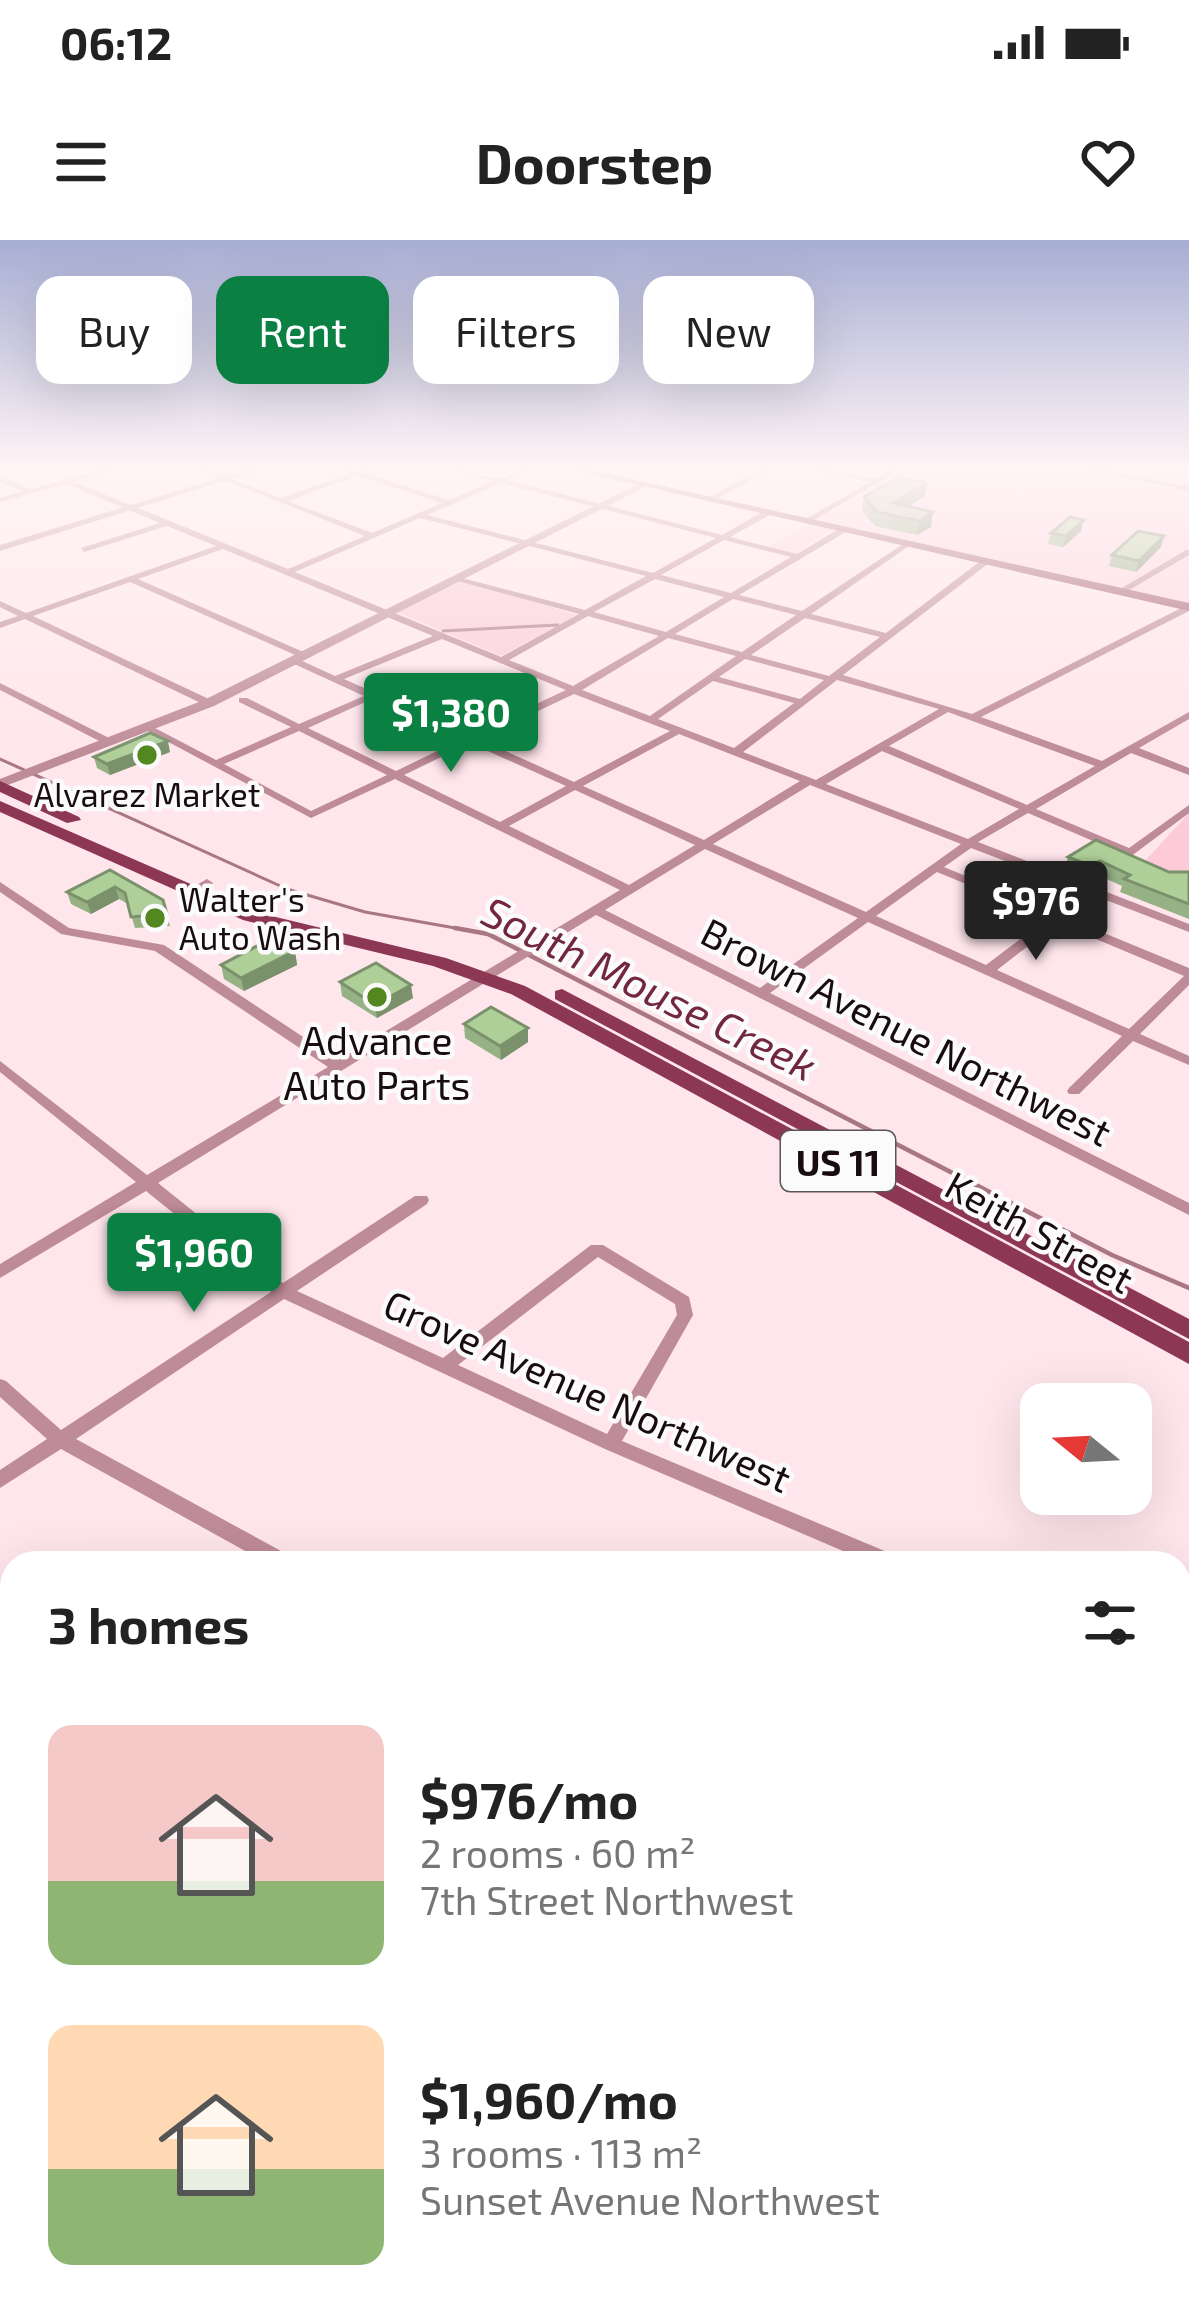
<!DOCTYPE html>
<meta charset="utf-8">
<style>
body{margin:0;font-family:"Exo 2",sans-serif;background:#f6f6f6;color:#222;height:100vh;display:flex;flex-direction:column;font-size:45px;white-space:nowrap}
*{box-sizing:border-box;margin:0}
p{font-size:39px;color:#767676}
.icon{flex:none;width:66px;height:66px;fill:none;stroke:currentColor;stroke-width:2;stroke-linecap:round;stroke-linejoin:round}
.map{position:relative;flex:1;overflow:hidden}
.details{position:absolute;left:0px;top:1311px;width:1191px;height:768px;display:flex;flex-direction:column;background:#fff;border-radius:36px 36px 0 0;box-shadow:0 12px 48px #0002}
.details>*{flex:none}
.guide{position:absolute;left:36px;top:36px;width:1119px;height:108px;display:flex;gap:24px}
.needle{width:78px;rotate:288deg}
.tools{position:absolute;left:1020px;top:1143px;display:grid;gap:24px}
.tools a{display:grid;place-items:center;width:132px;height:132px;border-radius:24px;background:#fff;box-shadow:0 12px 48px #0002;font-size:60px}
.price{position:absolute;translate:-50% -102px;padding:0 27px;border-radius:12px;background:#0b8043;color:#fff;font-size:39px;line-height:78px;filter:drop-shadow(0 3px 6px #0008)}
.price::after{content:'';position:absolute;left:50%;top:72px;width:36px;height:27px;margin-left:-18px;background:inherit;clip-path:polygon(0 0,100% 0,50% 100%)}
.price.active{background:#222;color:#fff}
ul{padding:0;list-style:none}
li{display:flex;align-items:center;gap:36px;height:300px;padding:0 48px}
li span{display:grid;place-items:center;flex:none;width:336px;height:240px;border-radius:24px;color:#555}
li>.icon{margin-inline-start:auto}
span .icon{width:144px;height:144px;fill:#fffc;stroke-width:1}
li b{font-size:51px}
h2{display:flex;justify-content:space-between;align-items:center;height:144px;padding:0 48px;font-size:51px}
.tag{padding:0 42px;border-radius:24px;background:#fff;box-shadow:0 12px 48px #0002;font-size:42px;line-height:108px}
.tag.active{background:#0b8043;color:#fff}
.status{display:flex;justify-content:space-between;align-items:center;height:84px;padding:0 60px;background:#fff;direction:ltr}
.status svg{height:33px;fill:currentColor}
header{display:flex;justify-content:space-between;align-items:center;height:156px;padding:0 48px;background:#fff;font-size:54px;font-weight:700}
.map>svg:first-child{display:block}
.built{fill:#fdd6df}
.green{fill:#fccbd7}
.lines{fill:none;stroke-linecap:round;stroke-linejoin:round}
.stream-far1{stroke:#a97784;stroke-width:3}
.stream{stroke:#a97784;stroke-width:4.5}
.minor{fill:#be8b98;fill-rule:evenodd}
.tertiary{fill:#be8b98;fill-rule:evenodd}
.secondary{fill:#a25b6f;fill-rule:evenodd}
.primary{fill:#8c3753;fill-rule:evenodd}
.wall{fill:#96b284}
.shaded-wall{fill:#7a916b}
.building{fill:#afcf99;stroke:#7a916b;stroke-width:3}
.poi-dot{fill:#53871f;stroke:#fafbfa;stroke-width:4.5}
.labels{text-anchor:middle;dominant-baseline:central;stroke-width:9;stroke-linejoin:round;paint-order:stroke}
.far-poi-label{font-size:33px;fill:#190c0f;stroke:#fafbfa}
.shield{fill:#fafbfa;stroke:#5c5456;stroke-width:3}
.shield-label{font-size:36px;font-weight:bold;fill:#190c0f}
.street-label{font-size:39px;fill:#190c0f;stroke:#fafbfa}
.poi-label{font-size:39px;fill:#190c0f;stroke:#fafbfa}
.water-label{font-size:42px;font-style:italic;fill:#732641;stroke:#fafbfa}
</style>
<div class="status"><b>06:12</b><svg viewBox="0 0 49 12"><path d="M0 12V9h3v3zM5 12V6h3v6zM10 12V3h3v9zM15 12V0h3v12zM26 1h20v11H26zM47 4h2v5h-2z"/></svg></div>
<header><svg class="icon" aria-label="menu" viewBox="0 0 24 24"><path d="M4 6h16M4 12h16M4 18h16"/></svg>Doorstep<svg class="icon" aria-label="heart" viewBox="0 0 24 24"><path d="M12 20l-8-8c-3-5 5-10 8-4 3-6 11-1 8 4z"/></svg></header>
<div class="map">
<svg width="1189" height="2079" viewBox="0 0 1189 2079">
<rect width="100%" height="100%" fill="#ffe6ec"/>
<polygon class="built" points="907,225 1189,225 1189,366 837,286 796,314 768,307"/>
<g class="green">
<polygon points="460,341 467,342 577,375 501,416 397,372"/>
<polygon points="1189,573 1189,639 1145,621"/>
</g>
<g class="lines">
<g class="stream-far1">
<polyline points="443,391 558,385"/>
<polyline points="0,519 287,649 365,672 472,691"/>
</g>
<polyline class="stream" points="455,688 488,694 1112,1015 1189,1048"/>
<g class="minor">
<path d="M120,225H131L74,242L288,329L365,296L187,225H195L281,258L349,234L326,225L356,231L374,225H383L364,233L449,260L493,241L437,225C457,225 482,239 499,238C512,237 524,226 538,225L507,240L722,295L764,271H770V275L730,297L797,314L840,288H846V292L739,355L802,371L906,302L909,306L811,374L886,393L983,319H989V323L843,435L972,474L1189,364V371L981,477L1102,521L1189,472V479L1139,508L1189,528V535L1131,513L1036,569L1129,608L1189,565V573L1130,617L1028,573L978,602L1189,684V692L1093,655L1065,677L1189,728V745L1140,794L1189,816V825L1133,801L1079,854H1069L1067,851L1069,848L1122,796L868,682L770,753L1189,963V975L596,675L158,943L283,1043L415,956H427L429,960L427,964L297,1051L443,1118L591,1005H603L689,1057L693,1075L622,1201L899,1317L902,1323H871L605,1209L284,1059L76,1199L292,1317L295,1323H267L61,1209L0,1248V1230L47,1199L0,1157V1139L6,1141L61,1190L271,1052L146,951L0,1038V1024L136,942L0,832V821L147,935L328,827L155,711L61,694L0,652V642L69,688L164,705L338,820L620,650L395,539L311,578L144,489L153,487L216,520L291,487L239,462V458H247L299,484L364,456L292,423V419H298L335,436L433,396L223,309L138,339L308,414V418H302L130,342L33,376L213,461V465H205L25,379L0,388V382L18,376L0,367V361L26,373L216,306L167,286L84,312L81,308L160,283L66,244L0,262V258L23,251L0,242V237L31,249ZM357,236L442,263L372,293L288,261ZM501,243L716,298L653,333L427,275ZM420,278L646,336L585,370L454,336V340L579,374L501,417L295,332ZM724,300L791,317L731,353L661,335ZM655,339L724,357L666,392L594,372ZM733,359L796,375L742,412L675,394ZM588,376L659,396L573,446L509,420ZM805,378L880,397L829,436L751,415ZM668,398L736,416L650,476L582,450ZM442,399L566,450L470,495L344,439ZM745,419L824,440L800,459L719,437ZM837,440L939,469L816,540L743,512ZM713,441L794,463L734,508L658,479ZM574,454L670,491L574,542L479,499ZM372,459L462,499L396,531L308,488ZM948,472L1095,526L1027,565L889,506ZM299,491L387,535L311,571L224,524ZM679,494L800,541L704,600L583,546ZM470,503L566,546L500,582L404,535ZM882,511L1019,569L968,599L826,544ZM810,545L961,604L866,672L713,604ZM575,550L695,605L629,645L509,586ZM971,608L1083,651L1055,673L944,627ZM705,609L858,678L760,748L605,670ZM937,632L1048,678L986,725L876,676ZM1058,683L1184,736L1129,789L997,730ZM598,1017L675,1064L677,1075L607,1194L458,1125Z"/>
<polygon points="769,225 778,225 711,262 704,260"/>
<polygon points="790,225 803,225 875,239 900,225 908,225 807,284 804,280 870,242"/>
<polygon points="1067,225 1080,225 1189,247 1189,251"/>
<polygon points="1186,310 1189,310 1189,315 1124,353 1117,351"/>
<polygon points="0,443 115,501 116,503 107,505 0,450"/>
<polygon points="207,639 213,643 211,646 190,656 184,652"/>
<polygon points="1179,1434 1189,1437 1189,1457 1179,1454"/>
<polygon points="12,1625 12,1655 0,1663 0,1633"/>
<polygon points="1179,1766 1189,1770 1189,1795 1179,1791"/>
<polygon points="92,2067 123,2067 118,2079 87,2079"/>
<polygon points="617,2067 646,2067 641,2079 612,2079"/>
</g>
<g class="tertiary">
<polygon points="262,225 275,225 0,311 0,305"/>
<polygon points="642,242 645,247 214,466 0,548 0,539 204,460"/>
<polygon points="0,1528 12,1534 12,1564 0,1559"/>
<polygon points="800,2067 849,2067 854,2079 805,2079"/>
</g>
<polygon class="secondary" points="551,225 568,225 1189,363 1189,371"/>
<g class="primary">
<polygon points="0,541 79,577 81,580 67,583 0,552"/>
<polygon points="0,561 255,672 446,718 525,746 1189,1102 1189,1124 511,754 433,726 243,680 0,572"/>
<polygon points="562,749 1189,1079 1189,1099 555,759 555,751"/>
</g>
</g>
<g class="wall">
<polygon points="925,256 908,267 931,287 917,295 875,286 862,271 864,257"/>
<polygon points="1081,291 1063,307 1048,304 1051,293"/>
<polygon points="1164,296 1161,307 1136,332 1109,326 1112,315"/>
<polygon points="170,512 110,535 97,528 94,517"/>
<polygon points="1068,617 1169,632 1189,632 1189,679 1120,652 1122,646 1096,634 1087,640 1064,631"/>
<polygon points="110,630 163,660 170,686 135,688 128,664 119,659 91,674 71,664 67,652"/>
<polygon points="295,711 297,725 244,751 224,739 221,725"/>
<polygon points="340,742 413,758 377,778 342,756"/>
<polygon points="464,784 528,802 501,820 465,798"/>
</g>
<g class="shaded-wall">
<polygon points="927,243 925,256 893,275 893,263"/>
<polygon points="933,272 931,287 917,295 920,281"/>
<polygon points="1084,280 1081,291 1063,307 1066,296"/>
<polygon points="1164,296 1161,307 1136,332 1139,321"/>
<polygon points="168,501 170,512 110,535 107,524"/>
<polygon points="1100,621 1096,634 1087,640 1091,626"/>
<polygon points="115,647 119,659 91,674 87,662"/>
<polygon points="295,711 297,725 244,751 241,738"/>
<polygon points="411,745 413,758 377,778 375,765"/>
<polygon points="528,788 528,802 501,820 500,806"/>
</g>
<g class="building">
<polygon points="897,238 927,243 893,263 933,272 920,281 877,272 864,257"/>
<polygon points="1070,277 1084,280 1066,296 1051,293"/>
<polygon points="1138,291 1164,296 1139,321 1112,315"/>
<polygon points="150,493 168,501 107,524 94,517"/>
<polygon points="1096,600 1169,632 1189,632 1189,664 1124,639 1130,635 1100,621 1091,626 1068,617"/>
<polygon points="110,630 163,660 167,674 131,677 125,653 115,647 87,662 67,652"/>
<polygon points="272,698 295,711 241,738 221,725"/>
<polygon points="376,723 411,745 375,765 340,742"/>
<polygon points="491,767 528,788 500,806 464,784"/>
</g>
<linearGradient id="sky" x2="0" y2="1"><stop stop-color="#a7aed4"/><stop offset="0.44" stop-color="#fff4f6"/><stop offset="1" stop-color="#fff4f6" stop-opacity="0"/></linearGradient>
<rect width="1189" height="516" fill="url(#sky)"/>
<g class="poi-dot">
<circle cx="147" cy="515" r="12"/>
<circle cx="155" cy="678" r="12"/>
<circle cx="377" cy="757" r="12"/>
</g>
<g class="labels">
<g class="far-poi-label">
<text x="147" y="554">Alvarez Market</text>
<text x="179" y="659" text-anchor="start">Walter's<tspan x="179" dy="38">Auto Wash</tspan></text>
</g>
<rect class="shield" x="781" y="891" width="114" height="60" rx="9"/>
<g class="shield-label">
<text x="838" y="921">US 11</text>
</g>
<g class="street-label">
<text transform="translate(907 791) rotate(27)">Brown Avenue Northwest</text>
<text transform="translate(1040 991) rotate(29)">Keith Street</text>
<text transform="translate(588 1150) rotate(24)">Grove Avenue Northwest</text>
</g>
<g class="poi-label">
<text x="377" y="799">Advance<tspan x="377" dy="45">Auto Parts</tspan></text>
</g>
<g class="water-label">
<text transform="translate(650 747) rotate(26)">South Mouse Creek</text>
</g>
</g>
</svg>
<div class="tools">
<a><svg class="needle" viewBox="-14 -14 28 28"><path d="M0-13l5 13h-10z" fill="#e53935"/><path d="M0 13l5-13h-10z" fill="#767676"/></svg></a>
</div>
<b class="price" style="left:451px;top:535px">$1,380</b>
<b class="price active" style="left:1036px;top:723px">$976</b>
<b class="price" style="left:194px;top:1075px">$1,960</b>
<div class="guide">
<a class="tag">Buy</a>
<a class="tag active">Rent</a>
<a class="tag">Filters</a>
<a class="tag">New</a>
</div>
<section class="details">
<h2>3 homes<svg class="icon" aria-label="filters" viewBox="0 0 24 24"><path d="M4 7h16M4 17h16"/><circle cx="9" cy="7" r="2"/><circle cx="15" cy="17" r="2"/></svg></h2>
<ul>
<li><span style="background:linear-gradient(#f6c9c9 65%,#8fb573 0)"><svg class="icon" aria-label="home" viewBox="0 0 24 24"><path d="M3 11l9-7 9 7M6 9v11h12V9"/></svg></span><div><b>$976/mo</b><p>2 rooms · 60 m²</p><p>7th Street Northwest</p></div></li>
<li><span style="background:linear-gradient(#ffd9b3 60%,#8fb573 0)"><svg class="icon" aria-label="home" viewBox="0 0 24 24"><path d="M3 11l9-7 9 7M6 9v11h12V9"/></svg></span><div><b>$1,960/mo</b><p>3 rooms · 113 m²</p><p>Sunset Avenue Northwest</p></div></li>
</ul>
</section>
</div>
